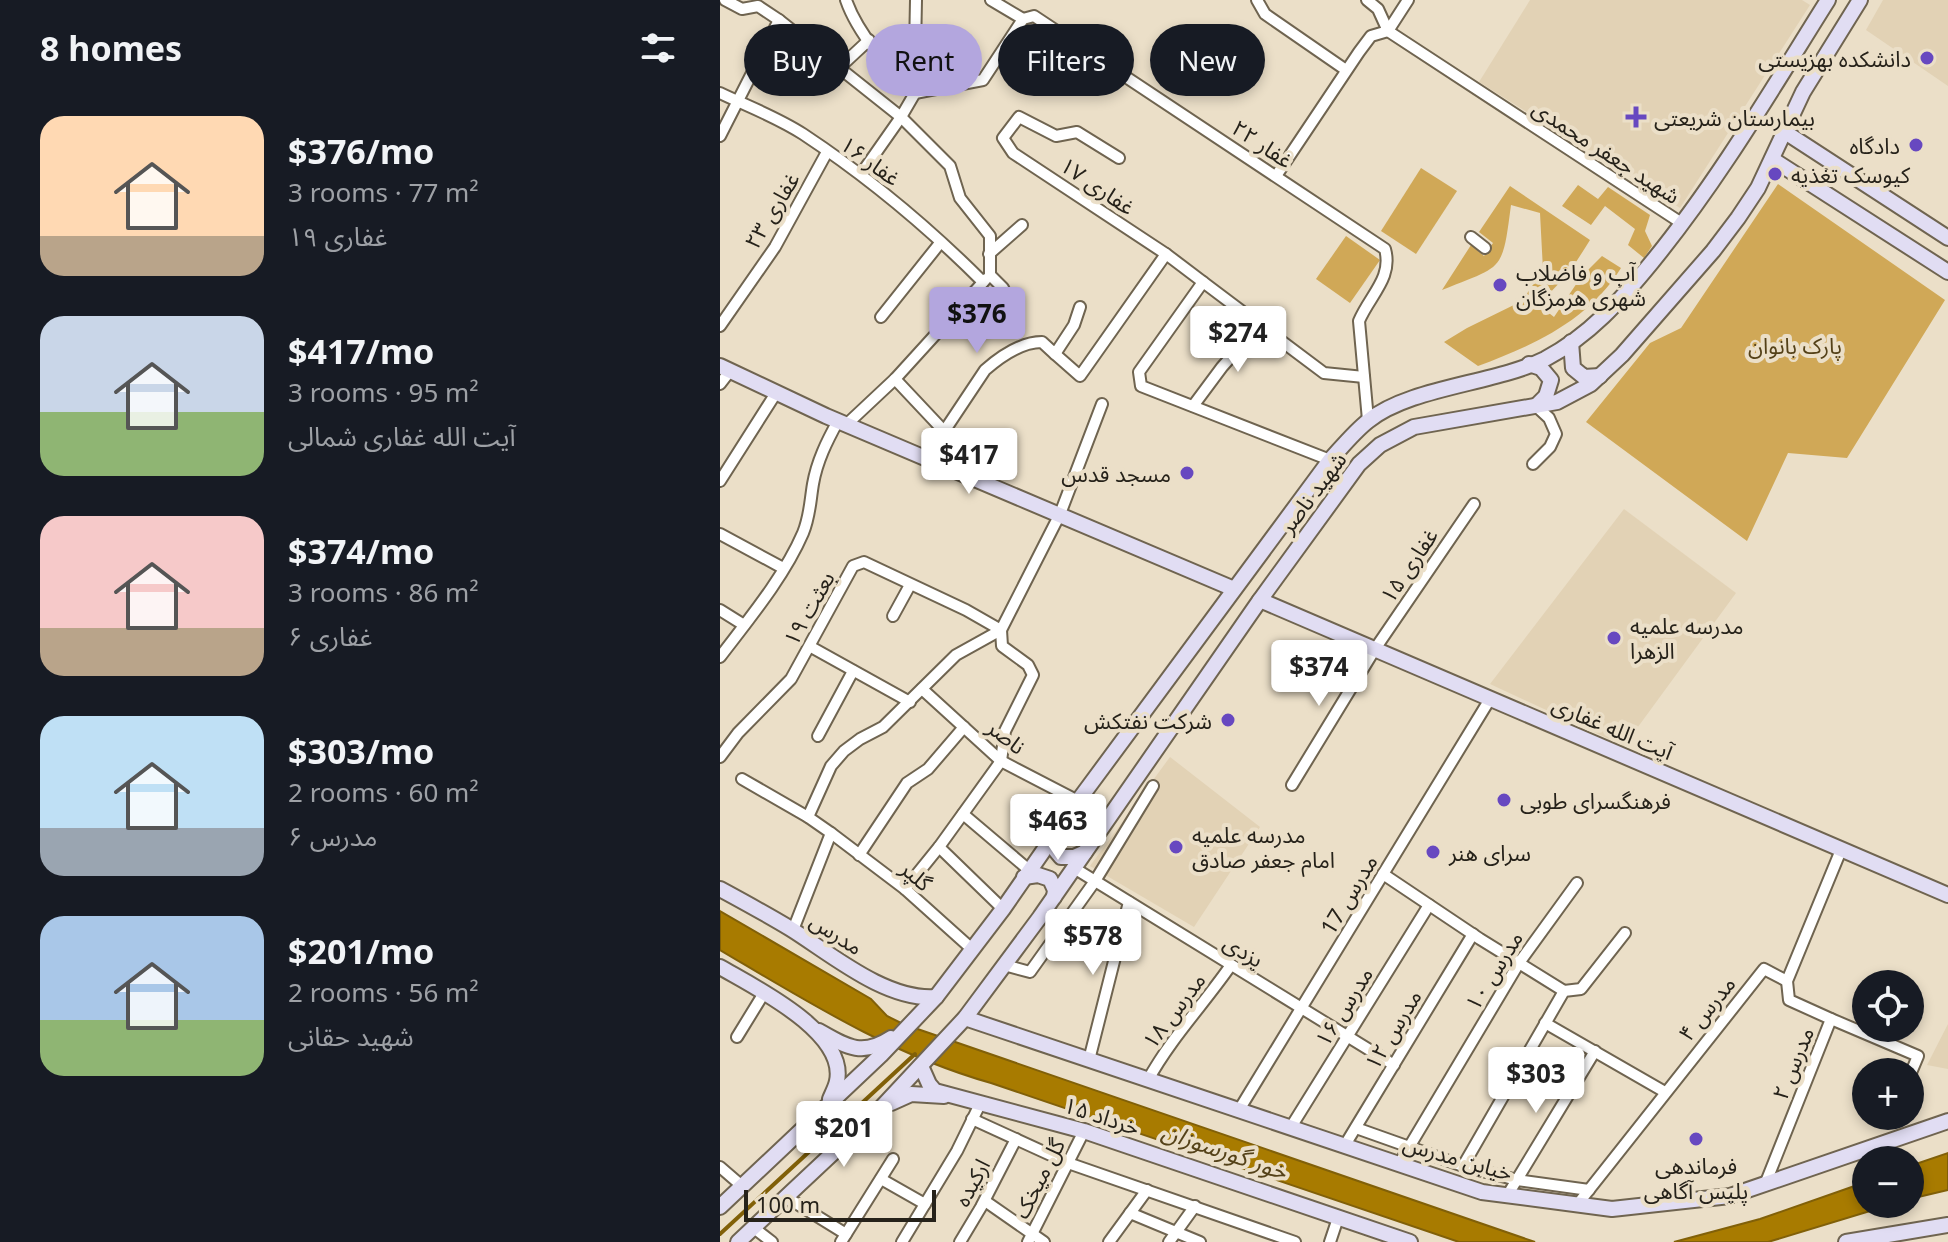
<!DOCTYPE html>
<meta charset="utf-8">
<style>
body{margin:0;font-family:"Noto Sans","Noto Sans Arabic",sans-serif;background:#20242c;color:#f1f3f6;height:100vh;display:flex;flex-direction:column;font-size:30px;white-space:nowrap}
*{box-sizing:border-box;margin:0}
p{font-size:26px;color:#9ea1a6}
.icon{flex:none;width:44px;height:44px;fill:none;stroke:currentColor;stroke-width:2;stroke-linecap:round;stroke-linejoin:round}
.map{position:relative;flex:1;overflow:hidden}
.drawer{display:flex;flex-direction:column;background:#171b24;width:720px}
.drawer>*{flex:none}
.banner{position:absolute;left:24px;top:24px;width:760px;height:72px;display:flex;gap:16px}
.buttons{position:absolute;left:1132px;top:970px;display:grid;gap:16px}
.buttons a{display:grid;place-items:center;width:72px;height:72px;border-radius:50%;background:#171b24;box-shadow:0 4px 12px #0003;font-size:40px}
.scale{position:absolute;left:24px;bottom:20px;width:192px;box-sizing:border-box;padding-left:8px;border:4px solid #26221a;border-top:0;font-size:22px;line-height:28px;white-space:nowrap;color:#26221a;-webkit-text-stroke:6px #ebdfc8;paint-order:stroke}
.price{position:absolute;translate:-50% -68px;padding:0 18px;border-radius:8px;background:#fff;color:#222;font-size:26px;line-height:52px;filter:drop-shadow(0 2px 4px #0008)}
.price::after{content:'';position:absolute;left:50%;top:48px;width:24px;height:18px;margin-left:-12px;background:inherit;clip-path:polygon(0 0,100% 0,50% 100%)}
.price.selected{background:#b3a6de;color:#111}
ul{padding:0;list-style:none}
li{display:flex;align-items:center;gap:24px;height:200px;padding:0 40px}
li span{display:grid;place-items:center;flex:none;width:224px;height:160px;border-radius:24px;color:#555}
li>.icon{margin-inline-start:auto}
span .icon{width:96px;height:96px;fill:#fffc;stroke-width:1}
li b{font-size:34px}
h2{display:flex;justify-content:space-between;align-items:center;height:96px;padding:0 40px;font-size:34px}
.chip{padding:0 28px;border-radius:36px;background:#171b24;box-shadow:0 4px 12px #0003;font-size:28px;line-height:72px}
.chip.selected{background:#b3a6de;color:#111}
main{display:flex;flex:1;min-height:0}
.map>svg:first-child{display:block}
.built{fill:#e2d2b5}
.green{fill:#d0a857}
.water{fill:#a87b00;stroke:#816008;stroke-width:2}
.lines{fill:none;stroke-linecap:round;stroke-linejoin:round}
.stream{stroke:#816008;stroke-width:4}
.street-casing{stroke:#6f6450;stroke-width:14}
.secondary-casing{stroke:#6f6450;stroke-width:18}
.street{stroke:#fff;stroke-width:10}
.secondary{stroke:#e1ddf3;stroke-width:14}
.poi-dot{fill:#6748c0;stroke:#ebdfc8;stroke-width:3}
.labels{text-anchor:middle;dominant-baseline:central;stroke-width:8;stroke-linejoin:round;paint-order:stroke}
.poi-label{font-size:22px;fill:#26221a;stroke:#ebdfc8;text-anchor:start}
.street-label{font-size:22px;fill:#26221a;stroke:#ebdfc8}
.park-label{font-size:22px;fill:#544118;stroke:#ebdfc8}
.water-label{font-size:24px;font-style:italic;fill:#554219;stroke:#ebdfc8}
</style>
<main>
<section class="drawer">
<h2>8 homes<svg class="icon" aria-label="filters" viewBox="0 0 24 24"><path d="M4 7h16M4 17h16"/><circle cx="9" cy="7" r="2"/><circle cx="15" cy="17" r="2"/></svg></h2>
<ul>
<li><span style="background:linear-gradient(#ffd9b3 75%,#b9a48a 0)"><svg class="icon" aria-label="home" viewBox="0 0 24 24"><path d="M3 11l9-7 9 7M6 9v11h12V9"/></svg></span><div><b>$376/mo</b><p>3 rooms · 77 m²</p><p>غفاری ۱۹</p></div></li>
<li><span style="background:linear-gradient(#c9d6e8 60%,#8fb573 0)"><svg class="icon" aria-label="home" viewBox="0 0 24 24"><path d="M3 11l9-7 9 7M6 9v11h12V9"/></svg></span><div><b>$417/mo</b><p>3 rooms · 95 m²</p><p>آیت الله غفاری شمالی</p></div></li>
<li><span style="background:linear-gradient(#f6c9c9 70%,#b9a48a 0)"><svg class="icon" aria-label="home" viewBox="0 0 24 24"><path d="M3 11l9-7 9 7M6 9v11h12V9"/></svg></span><div><b>$374/mo</b><p>3 rooms · 86 m²</p><p>غفاری ۶</p></div></li>
<li><span style="background:linear-gradient(#bfe0f5 70%,#9aa5b1 0)"><svg class="icon" aria-label="home" viewBox="0 0 24 24"><path d="M3 11l9-7 9 7M6 9v11h12V9"/></svg></span><div><b>$303/mo</b><p>2 rooms · 60 m²</p><p>مدرس ۶</p></div></li>
<li><span style="background:linear-gradient(#a9c7e8 65%,#8fb573 0)"><svg class="icon" aria-label="home" viewBox="0 0 24 24"><path d="M3 11l9-7 9 7M6 9v11h12V9"/></svg></span><div><b>$201/mo</b><p>2 rooms · 56 m²</p><p>شهید حقانی</p></div></li>
</ul>
</section>
<div class="map">
<svg width="1228" height="1242" viewBox="0 0 1228 1242">
<rect width="100%" height="100%" fill="#ebdfc8"/>
<g class="built">
<polygon points="810,0 1082,0 1090,5 960,208 759,82"/>
<polygon points="1163,0 1228,0 1228,86 1146,30"/>
<polygon points="904,509 1016,593 904,746 770,684"/>
<polygon points="450,757 540,827 474,927 370,866"/>
<polygon points="1228,1024 1228,1069 1207,1065"/>
</g>
<g class="green">
<polygon points="701,168 737,191 696,254 661,231"/>
<polygon points="1058,184 1225,300 1127,458 1068,453 1027,541 866,422 930,343 961,328"/>
<polygon points="858,185 878,199 888,187 930,215 925,231 932,246 924,258 908,245 915,229 885,206 871,225 842,206"/>
<path d="M790,186L870,240C861,254 852,270 840,282C833,290 826,296 820,306L834,317L861,277L882,256L901,268C868,321 814,345 758,366L724,342L747,328L802,301L823,270L820,213L791,205C782,273 784,265 722,290L751,245L764,256L773,243L759,232Z"/>
<polygon points="626,236 660,260 630,303 596,279"/>
</g>
<g class="water">
<path d="M0,911L151,999L167,1016L183,1024L815,1242H739L271,1083C172,1055 88,1002 0,950Z"/>
<polygon points="1228,1153 1228,1190 1190,1199 1190,1166"/>
<polygon points="1146,1182 1146,1204 1173,1204 1048,1242 954,1242 1040,1219"/>
</g>
<g class="lines">
<polyline class="stream" points="0,1234 195,1054"/>
<defs>
<g id="street">
<polyline points="5,0 22,9 38,6 59,20 181,117 230,166 240,198 270,236 270,275 283,288 293,310"/>
<path d="M126,0C137,32 170,72 195,93L263,80L303,19L314,16L665,249C673,278 650,295 639,321L648,420"/>
<polyline points="271,0 303,19"/>
<polyline points="537,0 545,14 626,70"/>
<polyline points="647,0 658,9 668,31 963,224"/>
<polyline points="120,67 149,40"/>
<polyline points="175,77 195,50 196,0"/>
<path d="M0,93C27,106 57,117 83,134C148,177 208,227 263,282"/>
<polyline points="0,136 59,20"/>
<polyline points="141,174 181,117 195,93"/>
<polyline points="556,176 639,52 651,36 668,31 688,0"/>
<polyline points="751,237 765,248"/>
<polyline points="269,254 302,225"/>
<polyline points="446,254 483,282"/>
<polyline points="161,317 220,243"/>
<polyline points="0,326 55,247 107,152"/>
<polyline points="335,354 360,376 446,254 293,153 283,138 299,117 336,136 357,132 399,158"/>
<polyline points="175,379 223,430"/>
<polyline points="0,384 10,371"/>
<polyline points="473,406 502,367 540,324"/>
<polyline points="127,424 175,379 266,279"/>
<path d="M207,457L265,370C281,356 301,342 322,342L335,354L354,325L360,307"/>
<polyline points="610,460 421,386 419,372 483,282 604,373 644,377"/>
<polyline points="813,464 830,447 836,434 829,418 816,406"/>
<polyline points="0,481 56,393"/>
<polyline points="0,534 63,568"/>
<polyline points="0,610 24,625"/>
<polyline points="173,616 190,585"/>
<polyline points="91,647 190,702"/>
<path d="M0,657C29,619 64,577 83,533C90,516 90,502 93,484C97,461 107,441 118,421"/>
<polyline points="202,689 281,761 358,801"/>
<polyline points="98,736 133,671"/>
<polyline points="0,757 18,733 71,679 133,566 144,562 246,610 281,630 282,646 308,665 313,675 285,731 281,761 219,847 185,889"/>
<polyline points="22,779 88,817"/>
<polyline points="572,785 655,649 754,504"/>
<polyline points="243,814 309,870"/>
<polyline points="111,833 185,889 253,950"/>
<polyline points="219,847 283,909"/>
<polyline points="139,855 187,783 208,769 244,727"/>
<polyline points="354,868 674,1065"/>
<polyline points="663,874 760,939 844,991"/>
<polyline points="73,930 111,833 88,817 111,766 124,751 140,739 163,727 236,655 281,630 340,514 382,404"/>
<polyline points="284,965 310,972 375,881 433,786"/>
<polyline points="1111,1019 1198,1056 1190,1075"/>
<polyline points="825,1023 945,1092"/>
<polyline points="17,1037 44,993"/>
<polyline points="369,1060 409,902"/>
<path d="M428,1080C451,1038 484,1004 511,965"/>
<polyline points="519,1110 770,699"/>
<polyline points="252,1119 348,1163 575,1242"/>
<polyline points="571,1127 709,905"/>
<polyline points="636,1128 743,1166 797,1180 869,1190"/>
<polyline points="625,1145 753,934"/>
<polyline points="679,1164 799,963 857,883"/>
<polyline points="743,1166 844,991 861,989 905,933"/>
<polyline points="0,1167 22,1186"/>
<polyline points="161,1179 205,1204"/>
<polyline points="1046,1182 1111,1019 1069,1000 1067,981 1121,850"/>
<polyline points="787,1196 875,1051"/>
<polyline points="66,1197 126,1234"/>
<polyline points="265,1201 324,1242"/>
<polyline points="857,1205 1044,969 1067,981"/>
<polyline points="410,1213 480,1242"/>
<polyline points="34,1228 52,1242"/>
<polyline points="121,1242 173,1159"/>
<polyline points="182,1242 237,1151 261,1102"/>
<polyline points="240,1242 261,1207 296,1139"/>
<polyline points="308,1242 364,1131"/>
<polyline points="389,1242 427,1190"/>
<polyline points="449,1242 475,1206"/>
<polyline points="610,1242 618,1218"/>
</g>
<g id="secondary">
<polyline points="1065,132 1228,238"/>
<polyline points="1052,159 1228,272"/>
<polyline points="851,342 853,368 864,377 880,376"/>
<polyline points="809,364 821,368 831,380 826,396 816,406"/>
<polyline points="0,366 106,416 514,589"/>
<polyline points="540,600 1228,895"/>
<polyline points="332,838 336,851 341,857 354,857 365,852"/>
<polyline points="304,877 318,875 330,879 335,890 334,897"/>
<path d="M0,889C24,902 48,915 71,929C111,954 166,1001 216,997"/>
<path d="M0,967C34,987 127,1032 117,1081C116,1087 112,1094 110,1099"/>
<polyline points="245,1018 762,1192 892,1209 1010,1196 1228,1121"/>
<path d="M99,1031C127,1047 142,1057 171,1038"/>
<polyline points="201,1066 209,1084 215,1091 364,1131 690,1242"/>
<polyline points="171,1103 191,1094 224,1096"/>
<path d="M0,1207L161,1055L216,997L283,909L358,801L610,460C622,447 634,432 648,421C690,387 774,384 825,359C869,336 901,300 932,262C999,180 1052,89 1108,0"/>
<polyline points="18,1242 161,1108 245,1018 320,917 540,600 639,464 660,445 694,427 837,402 871,384 902,355 993,251 1018,218 1038,188 1083,92 1140,0"/>
<polyline points="1126,1242 1228,1225"/>
</g>
</defs>
<use href="#street" class="street-casing"/>
<use href="#secondary" class="secondary-casing"/>
<use href="#street" class="street"/>
<use href="#secondary" class="secondary"/>
</g>
<g class="poi-dot">
<circle cx="1207" cy="58" r="8"/>
<path d="M912 105h8v8h8v8h-8v8h-8v-8h-8v-8h8z"/>
<circle cx="1196" cy="145" r="8"/>
<circle cx="1055" cy="174" r="8"/>
<circle cx="780" cy="285" r="8"/>
<circle cx="467" cy="473" r="8"/>
<circle cx="894" cy="638" r="8"/>
<circle cx="508" cy="720" r="8"/>
<circle cx="784" cy="800" r="8"/>
<circle cx="456" cy="847" r="8"/>
<circle cx="713" cy="852" r="8"/>
<circle cx="976" cy="1139" r="8"/>
</g>
<g class="labels">
<g class="poi-label">
<text x="1191" y="58" text-anchor="end">دانشکده بهزیستی</text>
<text x="934" y="117">بیمارستان شریعتی</text>
<text x="1180" y="145" text-anchor="end">دادگاه</text>
<text x="1071" y="174">کیوسک تغذیه</text>
<text x="796" y="272">آب و فاضلاب<tspan x="796" dy="25">شهری هرمزگان</tspan></text>
<text x="451" y="473" text-anchor="end">مسجد قدس</text>
<text x="910" y="625">مدرسه علمیه<tspan x="910" dy="25">الزهرا</tspan></text>
<text x="492" y="720" text-anchor="end">شرکت نفتکش</text>
<text x="800" y="800">فرهنگسرای طوبی</text>
<text x="472" y="834">مدرسه علمیه<tspan x="472" dy="25">امام جعفر صادق</tspan></text>
<text x="729" y="852">سرای هنر</text>
<text x="976" y="1165" text-anchor="middle">فرماندهی<tspan x="976" dy="25">پلیس آگاهی</tspan></text>
</g>
<g class="street-label">
<text transform="translate(543 143) rotate(34)">غفار ۲۲</text>
<text transform="translate(887 151) rotate(33)">شهید جعفر محمدی</text>
<text transform="translate(151 160) rotate(36)">غفار ۱۶</text>
<text transform="translate(378 185) rotate(34)">غفاری ۱۷</text>
<text transform="translate(51 210) rotate(-59)">غفاری ۲۳</text>
<text transform="translate(592 492) rotate(-53)">شهید ناصر</text>
<text transform="translate(688 565) rotate(-56)">غفاری ۱۵</text>
<text transform="translate(88 608) rotate(-61)">بعثت ۱۹</text>
<text transform="translate(893 727) rotate(23)">آیت الله غفاری</text>
<text transform="translate(287 736) rotate(38)">ناصر</text>
<text transform="translate(197 875) rotate(41)">گلپر</text>
<text transform="translate(628 894) rotate(-59)">مدرس 17</text>
<text transform="translate(117 933) rotate(33)">مدرس</text>
<text transform="translate(524 950) rotate(31)">یزدی</text>
<text transform="translate(773 970) rotate(-58)">مدرس ۱۰</text>
<text transform="translate(623 1006) rotate(-58)">مدرس ۱۶</text>
<text transform="translate(986 1008) rotate(-51)">مدرس ۴</text>
<text transform="translate(453 1010) rotate(-53)">مدرس ۱۸</text>
<text transform="translate(672 1029) rotate(-59)">مدرس ۱۲</text>
<text transform="translate(1072 1063) rotate(-68)">مدرس ۲</text>
<text transform="translate(382 1115) rotate(18)">۱۵ خرداد</text>
<text transform="translate(738 1157) rotate(16)">خیابن مدرس</text>
<text transform="translate(318 1178) rotate(-63)">گل میخک</text>
<text transform="translate(251 1182) rotate(-62)">ارکیده</text>
</g>
<g class="park-label">
<text x="1075" y="345">پارک بانوان</text>
</g>
<g class="water-label">
<text transform="translate(505 1150) rotate(19)">خور گورسوزان</text>
</g>
</g>
</svg>
<div class="buttons">
<a><svg class="icon" aria-label="locate" viewBox="0 0 24 24"><circle cx="12" cy="12" r="6"/><path d="M12 2v4M12 18v4M2 12h4M18 12h4"/></svg></a>
<a>+</a>
<a>−</a>
</div>
<div class="scale">100 m</div>
<b class="price selected" style="left:257px;top:355px">$376</b>
<b class="price" style="left:518px;top:374px">$274</b>
<b class="price" style="left:249px;top:496px">$417</b>
<b class="price" style="left:599px;top:708px">$374</b>
<b class="price" style="left:338px;top:862px">$463</b>
<b class="price" style="left:373px;top:977px">$578</b>
<b class="price" style="left:816px;top:1115px">$303</b>
<b class="price" style="left:124px;top:1169px">$201</b>
<div class="banner">
<a class="chip">Buy</a>
<a class="chip selected">Rent</a>
<a class="chip">Filters</a>
<a class="chip">New</a>
</div>
</div>
</main>
